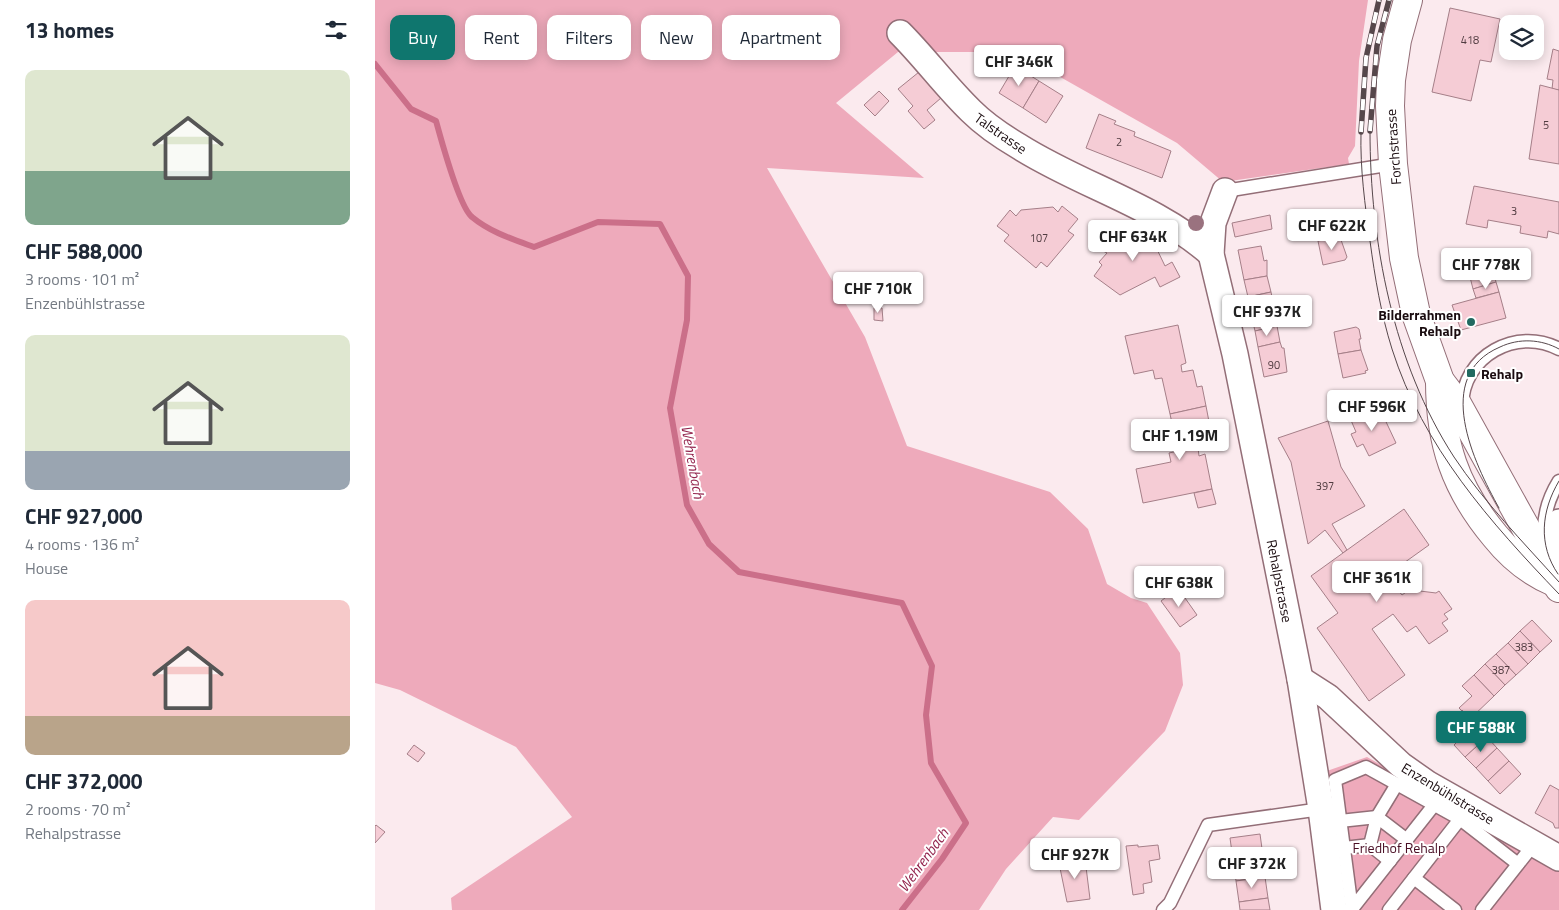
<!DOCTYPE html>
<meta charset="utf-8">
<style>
body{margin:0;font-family:"Titillium Web",sans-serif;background:#f2f2f3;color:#1f2937;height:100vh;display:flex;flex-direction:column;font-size:19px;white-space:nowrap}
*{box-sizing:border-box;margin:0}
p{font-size:16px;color:#747a83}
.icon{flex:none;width:28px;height:28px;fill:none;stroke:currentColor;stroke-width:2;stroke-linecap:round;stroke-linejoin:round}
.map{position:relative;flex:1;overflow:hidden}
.drawer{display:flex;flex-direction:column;background:#fff;width:375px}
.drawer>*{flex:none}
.top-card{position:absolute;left:15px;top:15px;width:475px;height:45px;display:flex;gap:10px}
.fabs{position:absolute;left:1124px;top:15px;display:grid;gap:10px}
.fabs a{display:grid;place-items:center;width:45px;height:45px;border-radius:10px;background:#fff;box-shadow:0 2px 12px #0003;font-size:25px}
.price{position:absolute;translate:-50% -42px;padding:0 11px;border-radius:5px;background:#fff;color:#222;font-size:16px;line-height:32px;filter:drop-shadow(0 1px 2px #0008)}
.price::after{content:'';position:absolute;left:50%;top:30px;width:15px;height:11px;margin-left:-8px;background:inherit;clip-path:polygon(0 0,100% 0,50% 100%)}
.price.current{background:#0f766e;color:#fff}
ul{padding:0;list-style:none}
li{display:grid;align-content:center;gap:10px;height:265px;padding:0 25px}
li span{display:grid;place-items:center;height:155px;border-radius:10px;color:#555}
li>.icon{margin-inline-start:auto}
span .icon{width:90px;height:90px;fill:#fffc;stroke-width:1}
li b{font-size:21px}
h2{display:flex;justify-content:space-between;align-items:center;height:60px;padding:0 25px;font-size:21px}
.pill{padding:0 18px;border-radius:10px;background:#fff;box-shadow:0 2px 12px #0003;font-size:18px;line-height:45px}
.pill.current{background:#0f766e;color:#fff}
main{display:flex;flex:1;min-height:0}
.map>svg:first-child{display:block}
.green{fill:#eab}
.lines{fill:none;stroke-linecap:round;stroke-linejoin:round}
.stream{stroke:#cb6f89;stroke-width:6}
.building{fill:#f5ccd5;stroke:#a57f88}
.service-casing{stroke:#936e77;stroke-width:15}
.minor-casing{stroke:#936e77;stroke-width:28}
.secondary-casing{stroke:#936e77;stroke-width:30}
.service{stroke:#fff;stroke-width:12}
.minor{stroke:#fff;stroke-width:25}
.secondary{stroke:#fff;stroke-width:28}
.tram{stroke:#56474b;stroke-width:1}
.rail-casing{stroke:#56474b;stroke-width:5.5}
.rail{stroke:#fff;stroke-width:4;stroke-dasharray:11;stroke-linecap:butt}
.tree{fill:#9a727f}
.poi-dot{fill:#216960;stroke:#fff;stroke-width:2}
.labels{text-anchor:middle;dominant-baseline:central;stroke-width:4;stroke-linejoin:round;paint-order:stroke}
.number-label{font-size:11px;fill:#513c41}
.street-label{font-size:14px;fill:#1a0c10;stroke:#fff}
.poi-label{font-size:14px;font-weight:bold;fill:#1a0c10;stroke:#fff;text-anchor:end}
.park-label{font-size:14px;fill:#4a0f25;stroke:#fff}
.water-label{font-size:15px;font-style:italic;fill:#93244d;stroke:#fff}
</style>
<main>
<section class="drawer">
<h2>13 homes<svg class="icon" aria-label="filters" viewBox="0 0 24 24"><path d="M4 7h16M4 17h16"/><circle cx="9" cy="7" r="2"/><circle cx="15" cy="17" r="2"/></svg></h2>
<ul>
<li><span style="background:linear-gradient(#dfe7d0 65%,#7fa58c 0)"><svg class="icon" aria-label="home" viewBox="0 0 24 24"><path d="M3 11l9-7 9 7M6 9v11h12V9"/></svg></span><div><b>CHF 588,000</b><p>3 rooms · 101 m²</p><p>Enzenbühlstrasse</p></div></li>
<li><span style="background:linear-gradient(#dfe7d0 75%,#9aa5b1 0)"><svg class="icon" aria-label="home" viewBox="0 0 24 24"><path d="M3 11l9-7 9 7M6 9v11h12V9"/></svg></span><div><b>CHF 927,000</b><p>4 rooms · 136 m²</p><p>House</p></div></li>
<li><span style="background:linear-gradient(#f6c9c9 75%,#b9a48a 0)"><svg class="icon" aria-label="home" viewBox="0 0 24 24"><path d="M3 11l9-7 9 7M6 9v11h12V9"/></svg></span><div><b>CHF 372,000</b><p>2 rooms · 70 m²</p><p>Rehalpstrasse</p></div></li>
</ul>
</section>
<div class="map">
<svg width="1184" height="910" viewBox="0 0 1184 910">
<rect width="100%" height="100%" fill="#fbeaee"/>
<g class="green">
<polygon points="0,0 993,0 984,61 980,146 973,158 974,164 848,182 802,143 641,52 523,52 461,103 549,178 392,168 490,337 532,446 675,492 713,529 732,584 756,598 772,603 805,653 808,685 790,731 704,820 678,817 631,869 604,910 77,910 76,898 197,817 141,747 25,690 0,683"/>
<polygon points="992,757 1184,866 1184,910 968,910 949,772"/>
</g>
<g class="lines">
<path class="stream" d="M0,64L36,109L61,121C66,139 84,207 97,217C115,232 137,239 159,247L223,222L285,224L313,276L312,320L295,408L312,505L334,544L364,572L527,603L557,666L551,715L556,763L591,823L567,859L527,910"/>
</g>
<g class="building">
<polygon points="1075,8 1125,19 1116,62 1105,60 1096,101 1057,92"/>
<polygon points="1178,49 1184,51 1184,90 1177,89 1178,80 1172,79"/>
<polygon points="640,66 664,81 648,108 624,93"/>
<polygon points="544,72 566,98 552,110 560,120 549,129 533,111 538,106 523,89"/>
<polygon points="664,81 688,96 671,123 648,108"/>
<polygon points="1165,85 1184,90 1184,164 1154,159"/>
<polygon points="504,91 514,101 500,116 489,105"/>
<polygon points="724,114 741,121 739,124 760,132 759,136 796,151 787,178 711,148"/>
<polygon points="1099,186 1184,202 1184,234 1173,231 1172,238 1145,233 1146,226 1113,220 1112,228 1091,224"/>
<polygon points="687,206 703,219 693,231 699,235 672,267 666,262 661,268 629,241 634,235 622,226 635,210 641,216 646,210 678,207 683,212"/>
<polygon points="961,214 964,215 966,225 963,226 965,237 943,241 938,219"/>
<polygon points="895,215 897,229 860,237 857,223"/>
<polygon points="751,222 778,241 790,266 797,262 805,277 785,287 780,277 745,295 719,276 727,265 724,262 732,253 728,251"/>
<polygon points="965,237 972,257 970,260 948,265 943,241"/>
<polygon points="886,246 889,261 892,260 892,276 869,280 863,250"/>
<polygon points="1118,270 1121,282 1098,289 1095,277"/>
<polygon points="892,276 896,292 873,297 869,280"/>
<polygon points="1121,282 1124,292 1101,298 1098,289"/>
<polygon points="896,292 897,297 899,297 902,308 876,314 873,297"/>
<polygon points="1124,292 1131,318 1086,330 1077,305"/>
<polygon points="499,308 507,308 508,321 499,320"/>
<polygon points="902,308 904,321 901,321 902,326 880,331 876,314"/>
<polygon points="803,325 811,363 806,365 807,372 818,370 822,387 827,386 831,406 795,414 787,378 780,379 778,370 759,374 750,336"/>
<polygon points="902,326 905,342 883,347 880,331"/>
<polygon points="981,327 984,329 986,339 984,339 986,350 963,354 959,332"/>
<polygon points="905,342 907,348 909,348 912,372 889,377 883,347"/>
<polygon points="986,350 993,370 990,371 991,373 968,378 963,354"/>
<polygon points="831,406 835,427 831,428 834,445 823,448 824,456 830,454 837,489 768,503 761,469 796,462 794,453 803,451 795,414"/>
<polygon points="1005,409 1021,443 994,456 988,444 982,447 976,434 981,432 975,418 989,412 991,416"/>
<polygon points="953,421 966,467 990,506 957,524 972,550 968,553 950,530 933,544 916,462 903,438"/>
<polygon points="837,489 841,504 823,508 819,493"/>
<polygon points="1029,509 1054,545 1012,575 1016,582 1020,579 1027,588 1023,590 1027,595 1041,585 1045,591 1061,593 1064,591 1077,609 1069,614 1073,619 1067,623 1073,631 1054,644 1041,626 1032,632 1018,614 997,629 1030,675 994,701 942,628 963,613 936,576"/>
<polygon points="803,588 822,615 805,627 786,601"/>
<polygon points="1157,620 1177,641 1165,652 1145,631"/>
<polygon points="1145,631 1165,652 1153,664 1133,643"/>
<polygon points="1133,643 1153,664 1141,675 1121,654"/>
<polygon points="1121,654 1141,675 1130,685 1110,664"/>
<polygon points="1110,664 1130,685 1119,696 1099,675"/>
<polygon points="1099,675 1119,696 1095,719 1084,708 1097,696 1087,686"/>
<polygon points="1087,710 1112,737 1090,757 1079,745 1089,735 1075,721"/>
<polygon points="1112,737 1122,748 1101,768 1090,757"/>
<polygon points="39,745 50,753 43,762 32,754"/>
<polygon points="1122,748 1134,761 1113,781 1101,768"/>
<polygon points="1134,761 1146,774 1125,794 1113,781"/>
<polygon points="1175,785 1184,790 1184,828 1180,828 1178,823 1160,813"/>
<polygon points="1,825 10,832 0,843 0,826"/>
<polygon points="885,834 888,856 858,860 855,838"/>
<polygon points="763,845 763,847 783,845 785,859 774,861 777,882 768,884 769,893 758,895 751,846"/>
<polygon points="888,856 890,877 861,881 858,860"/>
<polygon points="710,859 715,899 692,902 685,868 688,867 687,862"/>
<polygon points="890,877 893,898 864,902 861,881"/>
<polygon points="893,898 895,910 865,910 864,902"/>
</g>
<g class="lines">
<defs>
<g id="service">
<polyline points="850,191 1018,164"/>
<path d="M1087,406C1087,356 1142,326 1184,349"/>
<path d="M1171,548C1166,524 1171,502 1184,481"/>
<polyline points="965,821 1002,817 1032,840"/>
<polyline points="995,845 1002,817 1022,784"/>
<polyline points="969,848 995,845 1015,861"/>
<polyline points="1039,878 1080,910"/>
<polyline points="977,909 1059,805"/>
<polyline points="788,910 795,903 833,825 946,809"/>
<polyline points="977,910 960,780 991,767 1085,819 1143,864"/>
<polyline points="1014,910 1085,819"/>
<polyline points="1107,910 1159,844"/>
</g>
<g id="minor">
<path d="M525,33C550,58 571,87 596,111C610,125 628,137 645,147C707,186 780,205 836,254"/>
<polyline points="850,191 838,223 836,254 860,354 925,679 946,809 959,910"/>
<polyline points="1179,582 1184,522"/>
<polyline points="925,679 953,697 1026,765 1053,784 1184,858"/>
</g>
<g id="secondary">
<polyline points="1033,0 1022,40 1016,80 1015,106 1018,164 1029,258 1041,314 1065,381 1081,402 1184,588"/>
<path d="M1065,381C1065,443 1080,488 1120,536C1136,556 1155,572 1179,582"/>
</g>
</defs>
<use href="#service" class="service-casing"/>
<use href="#minor" class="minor-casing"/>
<use href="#secondary" class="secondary-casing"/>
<use href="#service" class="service"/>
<use href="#minor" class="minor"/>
<use href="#secondary" class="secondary"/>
<g class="tram">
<path d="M995,131C995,242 1018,363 1079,457C1109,502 1148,542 1184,582"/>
<path d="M986,132C985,169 990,205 995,241C1000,278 1006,314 1017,349C1048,447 1115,522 1184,594"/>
<path d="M1124,508C1099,463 1057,376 1125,347C1144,338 1166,339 1184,349"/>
<path d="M1183,574C1163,545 1166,511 1184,481"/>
</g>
<defs>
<g id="rail">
<polyline points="995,131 1002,46 1014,0"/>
<polyline points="986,132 991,58 1004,0"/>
</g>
</defs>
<use href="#rail" class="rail-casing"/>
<use href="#rail" class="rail"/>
</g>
<circle class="tree" cx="821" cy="223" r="8"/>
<g class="poi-dot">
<circle cx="1096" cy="322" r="5"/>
<rect x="1091" y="368" width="10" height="10" rx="2.5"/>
</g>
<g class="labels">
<g class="number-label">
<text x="1095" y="40">418</text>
<text x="1171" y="125">5</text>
<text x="744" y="142">2</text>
<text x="1139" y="211">3</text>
<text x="664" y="238">107</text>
<text x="899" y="365">90</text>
<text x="950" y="486">397</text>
<text x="1149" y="647">383</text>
<text x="1126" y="670">387</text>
</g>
<g class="street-label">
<text transform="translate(626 133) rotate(35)">Talstrasse</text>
<text transform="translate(1018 147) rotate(-94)">Forchstrasse</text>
<text transform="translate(905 581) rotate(79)">Rehalpstrasse</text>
<text transform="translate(1073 793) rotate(31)">Enzenbühlstrasse</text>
</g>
<g class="poi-label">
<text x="1086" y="314">Bilderrahmen<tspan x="1086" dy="16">Rehalp</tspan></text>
<text x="1106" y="373" text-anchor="start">Rehalp</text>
</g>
<g class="park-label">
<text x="1024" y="847">Friedhof Rehalp</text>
</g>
<g class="water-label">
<text transform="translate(318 462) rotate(80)">Wehrenbach</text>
<text transform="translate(548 860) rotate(-54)">Wehrenbach</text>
</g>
</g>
</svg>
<div class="fabs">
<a><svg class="icon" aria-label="layers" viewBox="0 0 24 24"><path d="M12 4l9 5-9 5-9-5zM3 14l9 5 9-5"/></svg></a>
</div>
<b class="price" style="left:644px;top:87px">CHF 346K</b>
<b class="price" style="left:957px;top:251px">CHF 622K</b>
<b class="price" style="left:758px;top:262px">CHF 634K</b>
<b class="price" style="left:1111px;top:290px">CHF 778K</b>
<b class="price" style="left:503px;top:314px">CHF 710K</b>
<b class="price" style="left:892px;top:337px">CHF 937K</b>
<b class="price" style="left:997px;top:432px">CHF 596K</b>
<b class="price" style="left:805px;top:461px">CHF 1.19M</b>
<b class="price" style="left:1002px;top:603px">CHF 361K</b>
<b class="price" style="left:804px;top:608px">CHF 638K</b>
<b class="price current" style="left:1106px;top:753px">CHF 588K</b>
<b class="price" style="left:700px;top:880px">CHF 927K</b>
<b class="price" style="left:877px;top:889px">CHF 372K</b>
<div class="top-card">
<a class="pill current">Buy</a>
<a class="pill">Rent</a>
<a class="pill">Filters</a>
<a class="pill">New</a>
<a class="pill">Apartment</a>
</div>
</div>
</main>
